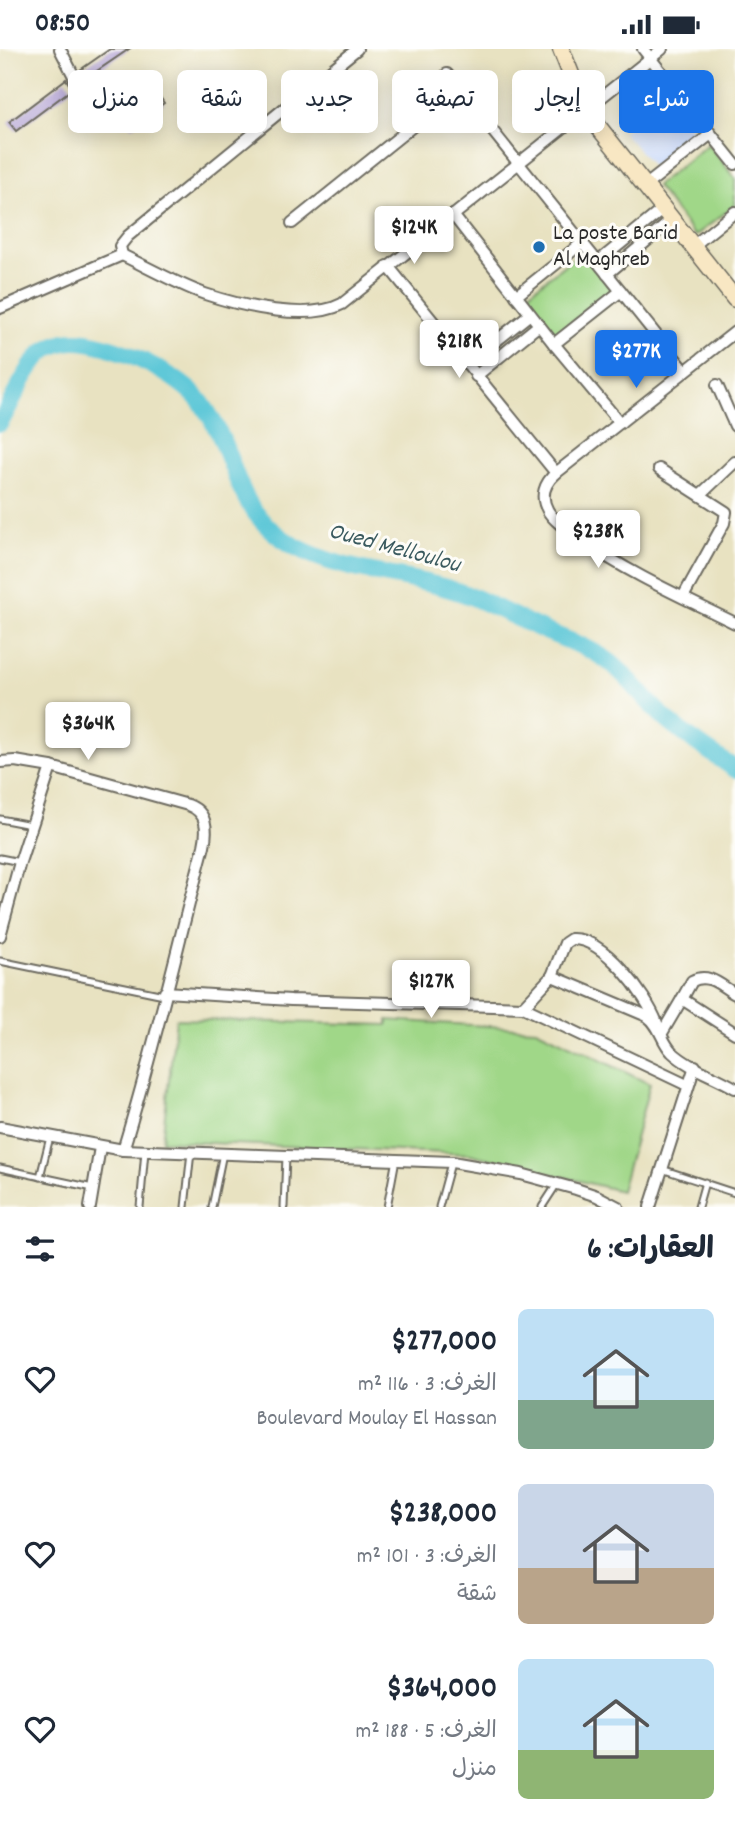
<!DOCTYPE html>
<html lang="ar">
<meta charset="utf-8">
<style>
body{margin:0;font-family:Dekko,"Playpen Sans Arabic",sans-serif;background:#f2f2f3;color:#1f2937;direction:rtl;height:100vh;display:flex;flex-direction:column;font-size:26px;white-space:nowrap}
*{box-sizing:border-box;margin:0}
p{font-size:23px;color:#747a83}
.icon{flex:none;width:38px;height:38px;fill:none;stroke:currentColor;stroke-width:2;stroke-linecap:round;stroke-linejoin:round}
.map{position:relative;height:1158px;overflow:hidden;direction:ltr}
.panel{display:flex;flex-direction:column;background:#fff;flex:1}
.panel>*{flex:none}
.banner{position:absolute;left:21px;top:21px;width:693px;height:63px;direction:rtl;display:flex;gap:14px}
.price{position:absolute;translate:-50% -60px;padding:0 16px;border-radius:7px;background:#fff;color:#222;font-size:23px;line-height:46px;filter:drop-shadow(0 2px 4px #0008)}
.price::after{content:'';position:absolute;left:50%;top:42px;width:21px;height:16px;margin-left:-10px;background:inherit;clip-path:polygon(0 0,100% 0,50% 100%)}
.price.on{background:#1a73e8;color:#fff}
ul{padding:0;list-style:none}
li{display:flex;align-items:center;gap:21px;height:175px;padding:0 21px}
li span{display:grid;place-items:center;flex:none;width:196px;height:140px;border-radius:10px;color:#555}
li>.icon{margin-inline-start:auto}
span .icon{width:84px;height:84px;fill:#fffc;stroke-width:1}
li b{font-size:30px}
h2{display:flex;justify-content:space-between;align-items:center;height:84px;padding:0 21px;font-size:30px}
.chip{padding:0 24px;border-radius:10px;background:#fff;box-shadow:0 4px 18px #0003;font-size:24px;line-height:63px}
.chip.on{background:#1a73e8;color:#fff}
.status{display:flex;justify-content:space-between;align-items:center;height:49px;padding:0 35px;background:#fff;direction:ltr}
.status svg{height:19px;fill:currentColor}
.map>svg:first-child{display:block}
.built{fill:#ccdbfa}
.green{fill:#a0d788;stroke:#66815a;stroke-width:2}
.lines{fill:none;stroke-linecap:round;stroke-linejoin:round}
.river{stroke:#5ec8d8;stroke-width:18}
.building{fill:#b9aad8}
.service-casing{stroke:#6d6b60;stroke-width:9}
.minor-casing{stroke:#6d6b60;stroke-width:14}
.secondary-casing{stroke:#6d6b60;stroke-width:19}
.service{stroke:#fff;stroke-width:5}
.minor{stroke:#fff;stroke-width:10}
.secondary{stroke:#f8e7c3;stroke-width:16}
.poi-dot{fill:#1f6fb2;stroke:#fdfcf7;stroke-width:2.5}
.labels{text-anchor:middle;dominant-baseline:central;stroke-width:6;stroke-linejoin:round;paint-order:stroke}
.poi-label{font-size:23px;fill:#2b2b2b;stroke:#fdfcf7;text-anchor:start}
.water-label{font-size:24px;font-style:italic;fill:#3a5a5f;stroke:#fdfcf7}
</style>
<div class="status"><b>08:50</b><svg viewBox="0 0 49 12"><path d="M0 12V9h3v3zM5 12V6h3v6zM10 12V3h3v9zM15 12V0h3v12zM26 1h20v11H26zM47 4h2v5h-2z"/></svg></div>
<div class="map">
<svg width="735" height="1158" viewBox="0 0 735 1158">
<rect width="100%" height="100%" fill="#fdfcf7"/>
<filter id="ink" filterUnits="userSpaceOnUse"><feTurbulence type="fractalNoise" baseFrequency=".0143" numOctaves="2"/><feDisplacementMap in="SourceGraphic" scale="14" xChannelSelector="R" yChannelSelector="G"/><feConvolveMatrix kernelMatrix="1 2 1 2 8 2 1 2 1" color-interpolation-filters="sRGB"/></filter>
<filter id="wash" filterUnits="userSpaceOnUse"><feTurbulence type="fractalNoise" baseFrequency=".00686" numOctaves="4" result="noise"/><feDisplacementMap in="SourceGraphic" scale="28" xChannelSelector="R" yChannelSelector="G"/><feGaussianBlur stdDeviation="1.57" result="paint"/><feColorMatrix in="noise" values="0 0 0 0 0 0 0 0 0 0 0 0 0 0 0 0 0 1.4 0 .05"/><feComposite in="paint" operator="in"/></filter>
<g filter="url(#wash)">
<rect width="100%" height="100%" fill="#e8e2c1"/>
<polygon class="built" points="667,51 696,86 654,119 623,83"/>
<g class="green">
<polygon points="708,95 735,129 735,156 695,187 656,137"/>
<polygon points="582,202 613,241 556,286 525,247"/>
<polygon points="176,970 388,976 388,971 536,980 650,1035 621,1142 470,1105 162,1092"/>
</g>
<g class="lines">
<path class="river" d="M0,374C12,353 27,317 45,302C52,296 65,292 74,292C109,291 184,327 203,356C241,411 229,461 296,498C350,527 417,525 473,548C497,559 521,571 545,582C567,591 591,599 611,614C632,631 647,654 667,671C688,689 712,704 735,720"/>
</g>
<g id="blocks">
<g class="building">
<polygon points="110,0 129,0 85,30 80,21"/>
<polygon points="146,27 164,54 132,78 111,53"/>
<polygon points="66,30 72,40 16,82 9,73"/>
</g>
</g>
</g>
<g filter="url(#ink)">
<use href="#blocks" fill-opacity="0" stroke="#6d6b60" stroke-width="2"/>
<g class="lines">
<defs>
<g id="service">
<polyline points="0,770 31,776"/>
<polyline points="0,809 20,813"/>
<polyline points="0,912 164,946"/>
<polyline points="0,1119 93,1139"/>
<polyline points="662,1120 735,1144"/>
<polyline points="40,1128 50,1088"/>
<polyline points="140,1158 145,1102"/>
<polyline points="185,1158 191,1103"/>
<polyline points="212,1158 223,1104"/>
<polyline points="284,1158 286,1107"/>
<polyline points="387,1158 396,1110"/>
<polyline points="439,1158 451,1114"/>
<polyline points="542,1158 557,1135"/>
<polyline points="698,1158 705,1133"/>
</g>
<g id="minor">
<polyline points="60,0 80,39"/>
<polyline points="643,0 735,115"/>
<polyline points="447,25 685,322"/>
<polyline points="645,137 711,85"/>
<polyline points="453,166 554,295 620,374"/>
<polyline points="292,174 459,40"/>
<polyline points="693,197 735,163"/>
<path d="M122,206C149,219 177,235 205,245C241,257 308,273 342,255L662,0"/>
<polyline points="122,206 120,197 128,187 357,0"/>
<polyline points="598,213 663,160"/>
<polyline points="388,217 556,424"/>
<polyline points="607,225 672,171"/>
<polyline points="516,247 582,194"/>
<polyline points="0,259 122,206"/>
<path d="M735,283L556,424C545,434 539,447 548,462C555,473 569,482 580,490C628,524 682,548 735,574"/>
<polyline points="554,295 621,242"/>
<polyline points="467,315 530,265"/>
<polyline points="476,327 539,276"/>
<polyline points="717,336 735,377"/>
<polyline points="659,420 726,463 724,474 683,548"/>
<polyline points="700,446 735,413"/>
<path d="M0,713L15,712L51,718L188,756C207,763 208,779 204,797C177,898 154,1001 123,1101"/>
<polyline points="0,887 20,813 51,718"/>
<path d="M552,927L565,894L571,890C604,888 646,946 657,974"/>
<polyline points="165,943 291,951 523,958 687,1036"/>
<path d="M682,950L692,932C709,923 721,937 735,945"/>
<path d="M523,958L552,927L647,967C661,977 661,992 672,1003C689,1019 715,1027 735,1039"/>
<polyline points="662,984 682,950 735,984"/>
<polyline points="0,1078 123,1101 452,1113 521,1125 576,1140 597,1147 618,1158"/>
<polyline points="90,1158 100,1098"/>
<polyline points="650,1158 695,1017"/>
</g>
<polyline id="secondary" points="561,0 585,61 735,250"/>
</defs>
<use href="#service" class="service-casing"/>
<use href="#minor" class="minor-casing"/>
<use href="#secondary" class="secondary-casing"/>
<use href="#service" class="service"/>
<use href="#minor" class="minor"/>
<use href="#secondary" class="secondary"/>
</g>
</g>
<circle class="poi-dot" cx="539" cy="198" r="7"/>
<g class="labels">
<g class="poi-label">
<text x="553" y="185">La poste Barid<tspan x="553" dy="26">Al Maghreb</tspan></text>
</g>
<g class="water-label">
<text transform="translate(394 500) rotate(15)">Oued Melloulou</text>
</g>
</g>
</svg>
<b class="price" style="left:414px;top:217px">$124K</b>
<b class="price" style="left:459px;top:331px">$218K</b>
<b class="price on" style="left:636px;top:341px">$277K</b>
<b class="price" style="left:598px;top:521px">$238K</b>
<b class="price" style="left:88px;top:713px">$364K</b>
<b class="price" style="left:431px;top:971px">$127K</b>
<div class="banner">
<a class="chip on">شراء</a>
<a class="chip">إيجار</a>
<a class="chip">تصفية</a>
<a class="chip">جديد</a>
<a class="chip">شقة</a>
<a class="chip">منزل</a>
</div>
</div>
<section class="panel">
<h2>العقارات: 6<svg class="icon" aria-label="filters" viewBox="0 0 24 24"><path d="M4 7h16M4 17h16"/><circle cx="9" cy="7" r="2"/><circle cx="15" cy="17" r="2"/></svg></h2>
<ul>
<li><span style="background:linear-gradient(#bfe0f5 65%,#7fa58c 0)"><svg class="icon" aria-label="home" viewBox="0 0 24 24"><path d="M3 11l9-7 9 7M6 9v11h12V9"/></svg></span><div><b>$277,000</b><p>الغرف: 3 · 116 m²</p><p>Boulevard Moulay El Hassan</p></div><svg class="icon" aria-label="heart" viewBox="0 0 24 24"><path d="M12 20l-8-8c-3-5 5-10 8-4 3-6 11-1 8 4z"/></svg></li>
<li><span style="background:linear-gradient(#c9d6e8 60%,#b9a48a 0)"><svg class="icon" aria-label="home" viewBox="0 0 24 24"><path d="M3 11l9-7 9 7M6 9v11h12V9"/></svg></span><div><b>$238,000</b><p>الغرف: 3 · 101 m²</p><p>شقة</p></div><svg class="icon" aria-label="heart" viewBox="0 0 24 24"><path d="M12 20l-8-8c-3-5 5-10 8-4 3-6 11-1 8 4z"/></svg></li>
<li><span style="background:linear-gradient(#bfe0f5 65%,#8fb573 0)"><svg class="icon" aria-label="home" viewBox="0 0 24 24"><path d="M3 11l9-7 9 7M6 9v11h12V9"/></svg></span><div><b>$364,000</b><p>الغرف: 5 · 188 m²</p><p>منزل</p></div><svg class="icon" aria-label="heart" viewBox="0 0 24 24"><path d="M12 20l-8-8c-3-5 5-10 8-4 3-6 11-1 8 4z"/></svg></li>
</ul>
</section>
